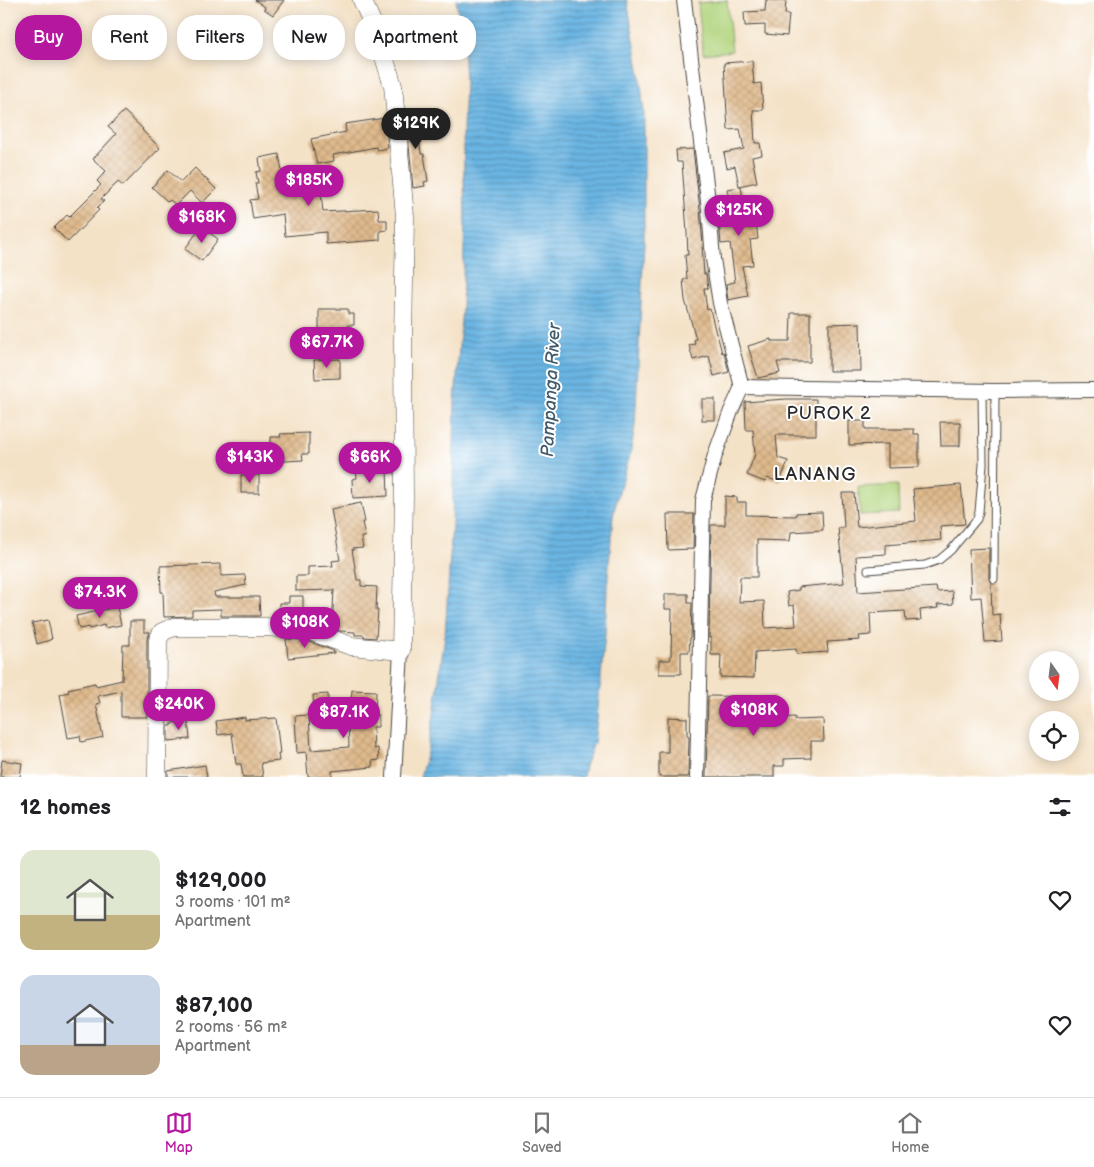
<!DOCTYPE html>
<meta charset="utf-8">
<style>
body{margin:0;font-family:"Balsamiq Sans",sans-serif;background:#f6f6f6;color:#202124;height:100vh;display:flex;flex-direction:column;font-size:19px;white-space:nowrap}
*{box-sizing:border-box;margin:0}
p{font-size:16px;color:#757577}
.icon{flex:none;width:28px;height:28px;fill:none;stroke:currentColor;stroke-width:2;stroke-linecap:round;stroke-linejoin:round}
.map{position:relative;height:777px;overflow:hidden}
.drawer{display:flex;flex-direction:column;background:#fff;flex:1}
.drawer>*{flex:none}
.hud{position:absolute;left:15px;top:15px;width:500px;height:45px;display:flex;gap:10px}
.needle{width:32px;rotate:166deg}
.tools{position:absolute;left:1029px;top:651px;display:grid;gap:10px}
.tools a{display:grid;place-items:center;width:50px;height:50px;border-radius:50%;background:#fff;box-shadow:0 2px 12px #0003;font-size:25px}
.price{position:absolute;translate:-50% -42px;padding:0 11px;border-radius:18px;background:#b5179e;color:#fff;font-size:16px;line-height:32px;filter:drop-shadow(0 1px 2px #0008)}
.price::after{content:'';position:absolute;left:50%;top:30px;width:15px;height:11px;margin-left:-8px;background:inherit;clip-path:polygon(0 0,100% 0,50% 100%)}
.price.current{background:#222;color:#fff}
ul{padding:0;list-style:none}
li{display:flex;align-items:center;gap:15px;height:125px;padding:0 20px}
li span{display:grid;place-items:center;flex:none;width:140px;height:100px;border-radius:15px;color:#555}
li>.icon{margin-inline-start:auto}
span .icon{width:60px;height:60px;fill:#fffc;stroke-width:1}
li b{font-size:21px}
h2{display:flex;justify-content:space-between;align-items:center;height:60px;padding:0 20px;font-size:21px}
.pill{padding:0 18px;border-radius:20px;background:#fff;box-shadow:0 2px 12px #0003;font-size:18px;line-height:45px}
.pill.current{background:#b5179e;color:#fff}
.tab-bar{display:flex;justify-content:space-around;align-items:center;height:70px;border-top:1px solid #e0e0e0;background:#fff;font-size:14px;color:#757577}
.tab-bar a{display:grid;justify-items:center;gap:2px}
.tab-bar .current{color:#b5179e}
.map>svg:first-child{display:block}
.pitch{fill:#b1d47d;stroke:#6e8054}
.water{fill:url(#water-rules);stroke:#4a7087}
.building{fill:url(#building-cross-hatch)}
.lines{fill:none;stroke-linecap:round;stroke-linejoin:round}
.service-casing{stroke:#494642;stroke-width:9}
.minor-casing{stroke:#494642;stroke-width:16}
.tertiary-casing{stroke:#494642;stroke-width:19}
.service{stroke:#fff;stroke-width:7}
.minor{stroke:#fff;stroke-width:14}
.tertiary{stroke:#fff;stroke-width:18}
.labels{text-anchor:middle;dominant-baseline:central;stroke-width:4;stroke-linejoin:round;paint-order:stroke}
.water-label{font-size:18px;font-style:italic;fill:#415b6b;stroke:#fff}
.neighbourhood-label{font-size:18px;letter-spacing:1px;fill:#2b2b2b;stroke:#fff}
.quarter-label{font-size:19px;letter-spacing:1px;fill:#2b2b2b;stroke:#fff}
</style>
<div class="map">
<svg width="1094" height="777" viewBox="0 0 1094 777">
<defs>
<pattern id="water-rules" width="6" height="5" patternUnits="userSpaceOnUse" patternTransform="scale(1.25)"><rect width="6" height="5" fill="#6ab5e3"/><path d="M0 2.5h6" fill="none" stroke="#5793b8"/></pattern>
<pattern id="building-cross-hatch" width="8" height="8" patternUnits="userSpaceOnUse" patternTransform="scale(1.25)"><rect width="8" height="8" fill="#e0ba8d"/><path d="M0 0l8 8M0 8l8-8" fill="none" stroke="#c0a07a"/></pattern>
</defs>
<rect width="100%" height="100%" fill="#fff"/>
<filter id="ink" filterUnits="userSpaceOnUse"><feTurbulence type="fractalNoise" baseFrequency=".02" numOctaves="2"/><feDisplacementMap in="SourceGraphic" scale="10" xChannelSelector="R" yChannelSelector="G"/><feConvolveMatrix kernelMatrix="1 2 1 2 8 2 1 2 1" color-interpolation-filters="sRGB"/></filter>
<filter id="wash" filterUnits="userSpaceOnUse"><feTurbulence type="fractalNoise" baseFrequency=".0096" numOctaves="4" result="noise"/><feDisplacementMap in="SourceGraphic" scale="20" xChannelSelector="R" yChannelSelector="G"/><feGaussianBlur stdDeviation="1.12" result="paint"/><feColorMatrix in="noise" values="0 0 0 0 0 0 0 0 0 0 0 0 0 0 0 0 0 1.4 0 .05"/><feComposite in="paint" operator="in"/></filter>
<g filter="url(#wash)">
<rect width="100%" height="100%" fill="#f4e2c7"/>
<g class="pitch">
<polygon points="727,0 732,51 703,54 698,3"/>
<polygon points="898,485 899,513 860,515 858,487"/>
</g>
<polygon class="water" points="456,0 627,0 640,75 644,115 644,243 635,426 630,455 618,495 613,516 607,590 605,634 597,719 594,743 585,766 583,777 420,777 427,752 434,715 445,635 452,525 455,402 462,307 465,223 463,130 465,82 463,44"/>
<g id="blocks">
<g class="building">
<polygon points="255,0 284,0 273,15 264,9 265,7"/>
<polygon points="766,0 786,0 785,14 789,14 787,36 765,34 765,25 745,26 744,12 765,11"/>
<polygon points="752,61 754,84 761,83 763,110 753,110 755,143 760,143 762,155 752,157 757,182 739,186 735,166 727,168 724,153 744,149 740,129 728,130 724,63"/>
<polygon points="124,111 143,129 142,130 160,148 123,186 118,182 101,199 104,201 97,208 99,210 68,242 54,228 67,215 69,217 101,185 97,181 106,171 93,159 116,134 108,127"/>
<polygon points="420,112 423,128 418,129 421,154 424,154 428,181 424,182 425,186 413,188 406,114"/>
<polygon points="385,118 388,148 377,150 376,147 333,155 334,161 317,164 311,139 346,132 345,124"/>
<polygon points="693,149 700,210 703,246 702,246 704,274 706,274 708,288 704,288 707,310 710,309 716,334 717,334 722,353 724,352 729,372 714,376 709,356 693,360 689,345 695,344 694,340 696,339 685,300 683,280 687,279 685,255 688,255 687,233 682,162 677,162 676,150"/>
<polygon points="279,154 283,177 319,173 323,212 378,209 379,220 387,220 387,230 380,231 380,240 326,244 326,232 285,236 283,214 253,219 250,200 258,199 255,183 258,183 256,172 261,171 259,158"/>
<polygon points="195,168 216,189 202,203 190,191 176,205 170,200 168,202 152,187 168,170 181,182"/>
<polygon points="741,187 744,204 760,202 761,212 755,213 758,239 750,240 753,265 742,266 748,296 728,300 726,284 735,282 730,243 721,244 718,207 730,206 727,189"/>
<polygon points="201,227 218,239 202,261 185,249"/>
<polygon points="319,309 348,309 348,314 354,314 354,325 348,325 348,336 319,336"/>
<polygon points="791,313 810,313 810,362 777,362 780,373 758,378 748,346 771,339 771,341 790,341"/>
<polygon points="860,323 861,371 829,371 829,324"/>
<polygon points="340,359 340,378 315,379 314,360"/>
<rect x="702" y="399" width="13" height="21"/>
<polygon points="786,399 816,399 816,435 776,435 778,458 788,461 780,482 767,478 765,482 747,475 755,454 753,430 746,430 745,402"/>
<polygon points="849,421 865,421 865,429 914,429 914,434 919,434 919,467 888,468 888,444 849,445"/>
<polygon points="940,422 960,422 960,446 941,446"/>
<polygon points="309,433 309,454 302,454 303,460 253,463 252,447 271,446 271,437 281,437 280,434"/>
<polygon points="387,469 388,496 353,498 352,479 357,478 356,470"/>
<rect x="241" y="475" width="18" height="18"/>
<polygon points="961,485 965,524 940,526 941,540 886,545 886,554 856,556 858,592 936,587 937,592 952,591 953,604 937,605 938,608 920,610 921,620 906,621 905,611 870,613 871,635 859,636 860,640 827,642 828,652 797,654 796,649 755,652 754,678 720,677 721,655 711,655 711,637 709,638 711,525 725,525 725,496 737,497 737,502 746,502 746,515 796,516 796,513 822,512 823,530 791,532 790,541 757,540 757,577 740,577 739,602 764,601 765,628 796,626 794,605 789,606 787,592 799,590 799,587 844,583 838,528 844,528 842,493 854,493 857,527 916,521 913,489"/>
<polygon points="361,503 365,522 362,522 365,537 361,537 363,548 352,549 357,580 361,580 361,586 377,587 376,610 378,610 376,638 364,637 364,635 355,635 355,632 340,631 332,628 334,590 296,591 296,576 308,576 308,567 333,566 332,561 340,560 331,509"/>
<polygon points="667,514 694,514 693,549 668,550"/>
<polygon points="989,548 989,579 991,583 992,615 1000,614 1002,641 985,642 981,597 971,598 969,549"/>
<polygon points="221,564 221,576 245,575 246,585 214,592 215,597 259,597 260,616 221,616 221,609 192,610 192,616 164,617 163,592 161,592 160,566"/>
<polygon points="665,594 688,594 688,603 692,603 691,638 690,638 689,652 681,652 681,674 659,674 659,660 670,660 671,657 672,609 665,609"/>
<polygon points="289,596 303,596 303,619 279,617 279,603 289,603"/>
<polygon points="117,607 121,625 105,628 104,625 89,629 89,627 79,629 76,616"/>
<polygon points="48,620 52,639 50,639 50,640 37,644 32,623"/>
<polygon points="130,621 144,621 144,632 150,632 147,640 147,717 121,717 121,691 98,696 100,703 96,704 103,737 81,742 80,736 68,738 60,694 69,692 68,689 95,683 96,686 122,680 123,645 130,645"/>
<polygon points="286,639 305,640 334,651 334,653 288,658"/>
<polygon points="352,690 376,691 375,715 378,715 378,727 373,727 374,749 378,748 379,760 372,761 373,767 332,771 332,777 308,777 306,752 297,753 295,716 309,715 311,750 349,747 348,714 341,714 340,701 351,701"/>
<polygon points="328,694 328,708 314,709 313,695"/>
<polygon points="708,696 775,697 776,718 795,717 795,720 823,719 824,741 811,741 811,758 784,759 784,766 774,766 774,777 706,777"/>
<polygon points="245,717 245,720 276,718 280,754 278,754 279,761 261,763 263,777 243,777 241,764 236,764 232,733 218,735 216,721"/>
<polygon points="668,717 687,718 687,736 689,737 688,777 659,777 659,752 668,752"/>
<polygon points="188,721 190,739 168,741 168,726 172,726 172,723"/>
<polygon points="2,760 22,763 20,777 0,777"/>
<polygon points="205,765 207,777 168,777 168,771"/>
</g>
</g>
</g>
<g filter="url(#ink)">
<use href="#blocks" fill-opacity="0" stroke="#494642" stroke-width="1"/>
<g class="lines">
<defs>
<g id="service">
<polyline points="868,570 925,565 939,560 951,550 977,519 979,512 983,465 982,391"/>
<polyline points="994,579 995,391"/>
</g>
<g id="minor">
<polyline points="684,0 709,209 713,259 720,303 742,387 731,411 715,455 703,500 697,777"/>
<polyline points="742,387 995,391 1094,390"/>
<polyline points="394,777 401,651"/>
</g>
<polyline id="tertiary" points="157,777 158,640 162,632 174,627 265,627 307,630 351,646 401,651 404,497 403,343 405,216 393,86 376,31 362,0"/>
</defs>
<use href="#service" class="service-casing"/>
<use href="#minor" class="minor-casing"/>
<use href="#tertiary" class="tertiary-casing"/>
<use href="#service" class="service"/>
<use href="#minor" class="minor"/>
<use href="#tertiary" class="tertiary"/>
</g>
</g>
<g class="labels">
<g class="water-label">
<text transform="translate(551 390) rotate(-87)">Pampanga River</text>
</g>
<g class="neighbourhood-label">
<text x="829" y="413">PUROK 2</text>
</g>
<g class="quarter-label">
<text x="815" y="474">LANANG</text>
</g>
</g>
</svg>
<div class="tools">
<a><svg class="needle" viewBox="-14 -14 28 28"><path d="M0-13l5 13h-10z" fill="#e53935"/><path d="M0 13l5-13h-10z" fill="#757577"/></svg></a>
<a><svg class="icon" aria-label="locate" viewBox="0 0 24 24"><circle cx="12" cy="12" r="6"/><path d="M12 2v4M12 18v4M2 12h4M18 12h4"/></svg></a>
</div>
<b class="price current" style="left:416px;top:150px">$129K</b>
<b class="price" style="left:309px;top:207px">$185K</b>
<b class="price" style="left:739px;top:237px">$125K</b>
<b class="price" style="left:202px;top:244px">$168K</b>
<b class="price" style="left:327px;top:369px">$67.7K</b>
<b class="price" style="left:250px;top:484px">$143K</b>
<b class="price" style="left:370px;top:484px">$66K</b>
<b class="price" style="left:100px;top:619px">$74.3K</b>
<b class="price" style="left:305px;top:649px">$108K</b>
<b class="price" style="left:179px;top:731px">$240K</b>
<b class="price" style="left:754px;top:737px">$108K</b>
<b class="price" style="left:344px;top:739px">$87.1K</b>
<div class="hud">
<a class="pill current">Buy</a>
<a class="pill">Rent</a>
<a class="pill">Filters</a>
<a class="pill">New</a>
<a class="pill">Apartment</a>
</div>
</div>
<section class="drawer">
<h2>12 homes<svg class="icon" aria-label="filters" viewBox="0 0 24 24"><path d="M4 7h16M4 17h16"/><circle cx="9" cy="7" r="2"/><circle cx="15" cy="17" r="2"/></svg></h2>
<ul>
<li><span style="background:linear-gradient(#dfe7d0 65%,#c2b280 0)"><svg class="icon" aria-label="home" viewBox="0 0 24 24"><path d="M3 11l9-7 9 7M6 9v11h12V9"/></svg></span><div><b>$129,000</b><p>3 rooms · 101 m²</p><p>Apartment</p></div><svg class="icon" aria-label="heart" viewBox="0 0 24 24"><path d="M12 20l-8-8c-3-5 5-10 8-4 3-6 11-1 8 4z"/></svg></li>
<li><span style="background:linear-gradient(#c9d6e8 70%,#b9a48a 0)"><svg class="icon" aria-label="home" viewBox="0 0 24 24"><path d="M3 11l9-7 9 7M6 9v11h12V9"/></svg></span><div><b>$87,100</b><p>2 rooms · 56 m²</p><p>Apartment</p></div><svg class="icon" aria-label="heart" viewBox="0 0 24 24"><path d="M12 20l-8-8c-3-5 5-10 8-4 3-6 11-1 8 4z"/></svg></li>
</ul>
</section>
<nav class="tab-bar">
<a class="current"><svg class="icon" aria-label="map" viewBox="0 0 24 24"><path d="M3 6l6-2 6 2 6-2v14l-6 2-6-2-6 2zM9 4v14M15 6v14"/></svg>Map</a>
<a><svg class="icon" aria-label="saved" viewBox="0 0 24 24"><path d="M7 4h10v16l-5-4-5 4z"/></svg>Saved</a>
<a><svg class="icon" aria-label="home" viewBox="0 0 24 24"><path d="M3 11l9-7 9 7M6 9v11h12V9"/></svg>Home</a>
</nav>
